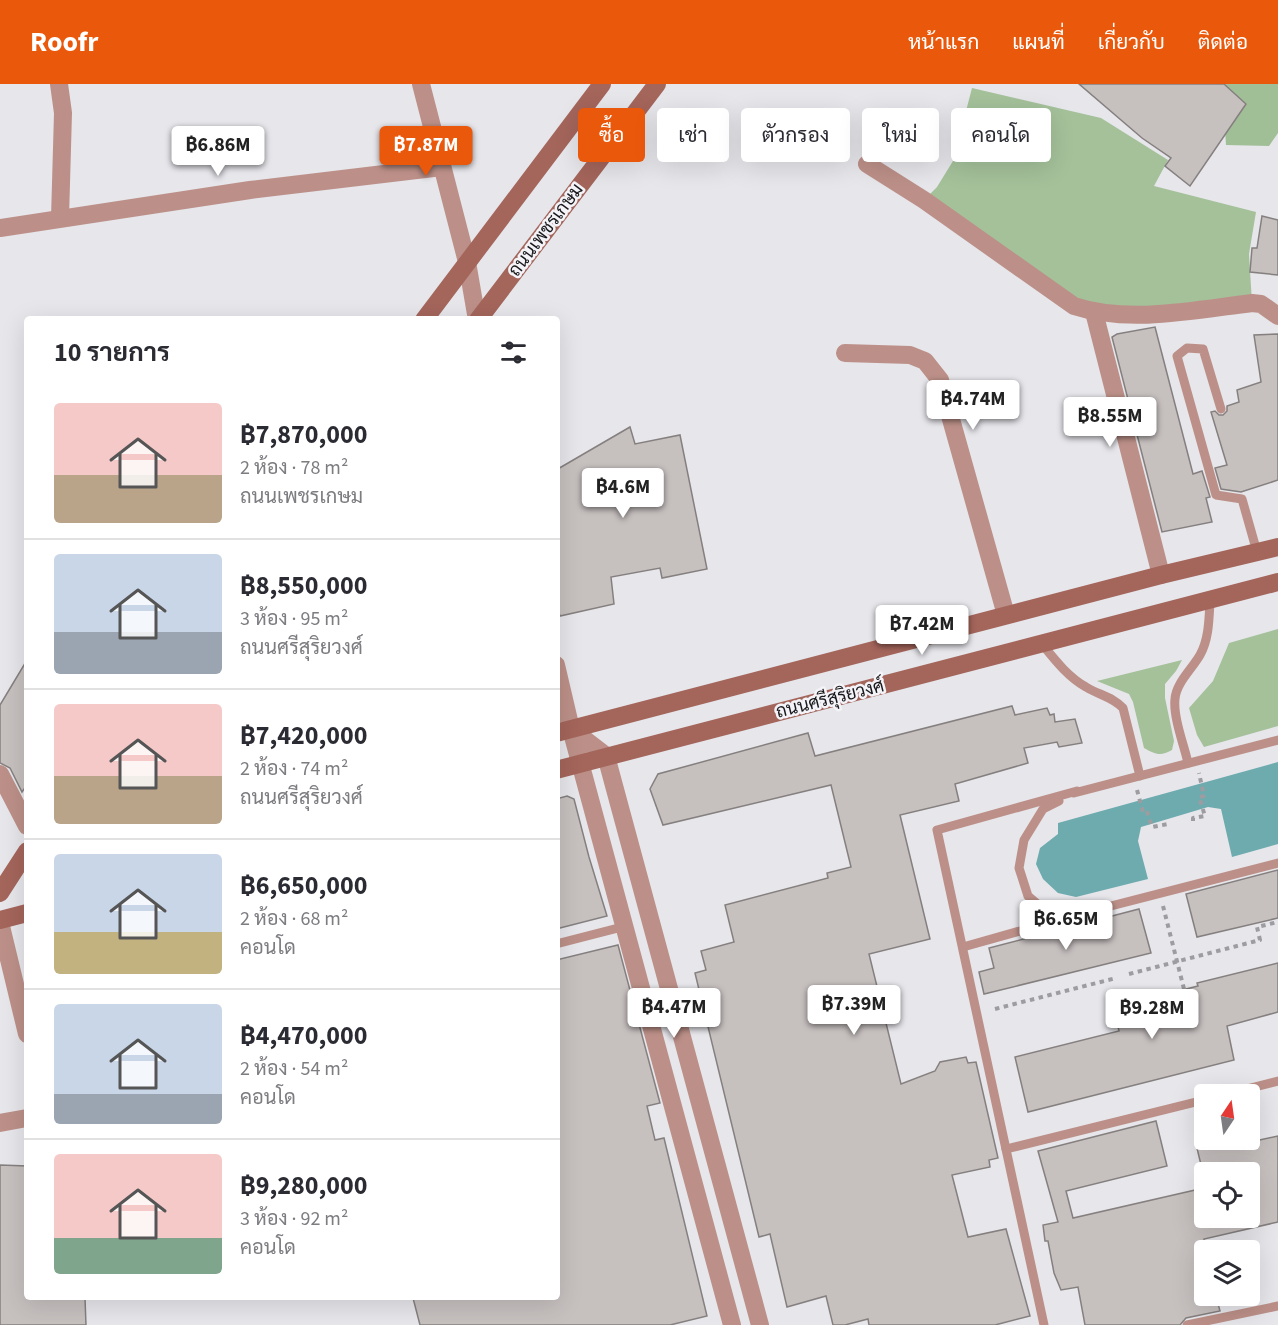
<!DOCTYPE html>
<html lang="th">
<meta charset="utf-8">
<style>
body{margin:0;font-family:"Source Sans 3",Sarabun,sans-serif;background:#f2f2f3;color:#2b2b33;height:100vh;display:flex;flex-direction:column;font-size:22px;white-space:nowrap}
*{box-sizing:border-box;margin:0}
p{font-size:20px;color:#7c7c81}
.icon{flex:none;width:33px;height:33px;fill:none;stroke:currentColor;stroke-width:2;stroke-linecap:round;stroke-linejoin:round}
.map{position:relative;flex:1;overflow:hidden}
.details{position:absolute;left:24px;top:232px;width:536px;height:984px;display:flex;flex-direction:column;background:#fff;border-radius:6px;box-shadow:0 6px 24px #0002}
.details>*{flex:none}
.banner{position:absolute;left:578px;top:24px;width:570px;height:54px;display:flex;gap:12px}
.needle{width:39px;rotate:13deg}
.fabs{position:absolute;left:1194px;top:1000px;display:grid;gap:12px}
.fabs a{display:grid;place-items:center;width:66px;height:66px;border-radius:6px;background:#fff;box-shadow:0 6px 24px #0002;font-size:30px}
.price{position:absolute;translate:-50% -51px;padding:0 14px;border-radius:6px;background:#fff;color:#222;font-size:20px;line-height:39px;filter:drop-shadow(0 2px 3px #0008)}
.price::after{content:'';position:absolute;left:50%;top:36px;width:18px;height:14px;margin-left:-9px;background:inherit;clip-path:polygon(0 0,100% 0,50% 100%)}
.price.selected{background:#ea580c;color:#fff}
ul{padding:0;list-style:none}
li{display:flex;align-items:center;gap:18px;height:150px;padding:0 30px}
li+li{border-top:2px solid #e1e1e2}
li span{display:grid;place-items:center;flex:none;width:168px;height:120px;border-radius:6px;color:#555}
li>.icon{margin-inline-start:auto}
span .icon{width:72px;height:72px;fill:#fffc;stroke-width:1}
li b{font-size:26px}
h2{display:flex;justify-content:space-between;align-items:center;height:72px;padding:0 30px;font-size:26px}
.tag{padding:0 21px;border-radius:6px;background:#fff;box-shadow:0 6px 24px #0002;font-size:21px;line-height:54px}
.tag.selected{background:#ea580c;color:#fff}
header{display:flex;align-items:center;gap:36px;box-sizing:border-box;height:84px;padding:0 30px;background:#ea580c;color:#fff}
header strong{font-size:28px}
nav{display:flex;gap:33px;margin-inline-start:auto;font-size:21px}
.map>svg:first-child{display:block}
.green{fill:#a4c19a}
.forest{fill:#a1bf97}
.water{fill:#6dabae}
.building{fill:#c6c0bf;stroke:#85807f;stroke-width:1.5}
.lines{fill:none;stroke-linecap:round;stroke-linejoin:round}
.path{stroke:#9d9da1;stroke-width:4;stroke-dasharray:4.5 4.5;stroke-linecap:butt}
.lane{stroke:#bc9088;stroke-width:9}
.street{stroke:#bc9088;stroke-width:18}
.secondary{stroke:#a4655b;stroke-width:18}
.labels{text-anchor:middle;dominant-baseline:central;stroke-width:5;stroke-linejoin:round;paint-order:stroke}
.street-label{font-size:18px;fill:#19191b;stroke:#f3f3f8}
</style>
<header>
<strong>Roofr</strong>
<nav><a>หน้าแรก</a><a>แผนที่</a><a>เกี่ยวกับ</a><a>ติดต่อ</a></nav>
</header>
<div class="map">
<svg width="1278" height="1241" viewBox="0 0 1278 1241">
<rect width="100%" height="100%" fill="#e6e6eb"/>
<g class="green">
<polygon points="972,4 1101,34 1168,76 1154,102 1256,128 1249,170 1252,219 1094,228 924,116 937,103 953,77"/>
<polygon points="1278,545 1278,642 1204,663 1197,651 1189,624 1213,597 1229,559"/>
<path d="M1182,576L1176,587L1165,600V614L1174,657L1172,666C1160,673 1155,670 1144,664L1133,618L1129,610L1097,597Z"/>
</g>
<polygon class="forest" points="1222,0 1278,0 1278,49 1269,62 1226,61"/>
<polygon class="water" points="1278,678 1278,760 1232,773 1221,725 1208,723 1141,743 1138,757 1148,795 1076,813 1058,809 1043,795 1036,780 1040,764 1058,750 1058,739"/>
<g class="building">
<polygon points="1079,0 1224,0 1246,20 1190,102 1165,82 1171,74 1142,54"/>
<polygon points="1262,132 1278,136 1278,191 1250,188 1252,164 1257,164"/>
<polygon points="1155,243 1193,390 1202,387 1210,413 1206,414 1212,438 1162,448 1112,253 1117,250"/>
<polygon points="1278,250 1278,396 1241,408 1221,405 1215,384 1227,381 1211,328 1215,327 1219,331 1223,331 1227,327 1227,322 1239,318 1237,306 1261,298 1254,251"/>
<polygon points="630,343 635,360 680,351 707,485 662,494 660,484 611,493 614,520 560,532 556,518 556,386"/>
<polygon points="27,576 27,701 22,708 10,684 0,679 0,621"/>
<polygon points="1012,622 1015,631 1047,624 1050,631 1054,630 1055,638 1075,635 1082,659 1059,663 1057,658 1024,664 1028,679 955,700 959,717 900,731 930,855 869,870 901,1000 935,987 940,978 966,973 968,979 976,978 998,1074 989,1076 990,1083 952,1091 968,1153 1006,1145 1030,1232 995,1241 869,1241 868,1235 845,1241 833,1241 826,1212 787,1223 770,1150 759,1153 695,889 706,886 701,867 734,858 725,821 828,794 827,789 851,783 831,701 663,741 650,705 658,690 808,649 815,672"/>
<polygon points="567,712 574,715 589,773 607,832 556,845 556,715"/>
<polygon points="1278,786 1278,834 1197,853 1186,810"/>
<polygon points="1139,825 1151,869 984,910 979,888 994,884 989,864"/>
<polygon points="618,861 660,1019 647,1022 655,1056 664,1054 707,1232 670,1241 420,1241 413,1214 556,1214 556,876"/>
<polygon points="1278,879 1278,928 1227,942 1234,976 1028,1028 1015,973 1119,947 1115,929 1124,926 1123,921 1198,902 1197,899"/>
<polygon points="1156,1037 1167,1082 1066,1107 1073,1134 1204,1104 1204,1134 1250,1134 1250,1089 1203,1089 1195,1056 1231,1056 1232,1062 1278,1052 1278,1138 1204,1155 1204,1212 1216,1212 1220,1227 1186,1234 1180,1241 1085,1241 1078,1203 1061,1206 1054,1189 1048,1157 1045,1157 1043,1141 1058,1138 1038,1067"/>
<polygon points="0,1081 27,1082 27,1214 85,1214 86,1241 0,1241"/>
</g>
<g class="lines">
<g class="path">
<polyline points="1137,706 1143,728 1147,727 1152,743 1168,740 1168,742"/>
<polyline points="1193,737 1193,734 1205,732 1199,713 1204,712 1199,689"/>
<polyline points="1163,822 1184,905"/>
<polyline points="1129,890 1260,856 1257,843 1278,838"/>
<polyline points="995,925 1116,894"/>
</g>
<g class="lane">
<polyline points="1221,325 1203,265 1187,264 1177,272 1216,411 1242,415 1257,468"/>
<path d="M1042,560C1055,576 1068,593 1086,603C1099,611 1113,613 1123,624L1140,692"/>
<path d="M1188,679C1184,661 1173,633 1175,615C1176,599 1192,585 1200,571C1209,555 1209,535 1210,517"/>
<polyline points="1074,709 1278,656"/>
<polyline points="1059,717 1043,725 1024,756 1019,784 1028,812 1049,830 1068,833 1278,779"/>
<polyline points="556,860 626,842"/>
<polyline points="963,863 1066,834"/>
<polyline points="1223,1011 1278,997"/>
<polyline points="1006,1065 1204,1016"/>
<polyline points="1044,1241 937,746 1077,707"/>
<polyline points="1187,1241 1278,1222"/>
</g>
<g class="street">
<polyline points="59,0 63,29 60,134"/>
<polyline points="421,0 467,178 477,236"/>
<path d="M867,80L924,116L1074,222C1129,240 1195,226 1252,219L1261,220L1278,232"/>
<polyline points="0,144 250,106 442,83"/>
<polyline points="1094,228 1161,491"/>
<polyline points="845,269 910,271 925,277 940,296 1006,531"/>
<polyline points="556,581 571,645 732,1241"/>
<polyline points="571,645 606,672 760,1241"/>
<polyline points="0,690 27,742"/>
<polyline points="0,838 27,950"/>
<polyline points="0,1039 27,1034"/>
</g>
<g class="secondary">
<polyline points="424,236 602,0"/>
<polyline points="478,236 657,0"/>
<polyline points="556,649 1161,491 1278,463"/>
<polyline points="556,686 1278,498"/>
<polyline points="0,809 27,767"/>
<polyline points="0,836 27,829"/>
</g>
</g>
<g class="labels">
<g class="street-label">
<text transform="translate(546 146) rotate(-53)">ถนนเพชรเกษม</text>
<text transform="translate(830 615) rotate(-14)">ถนนศรีสุริยวงศ์</text>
</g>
</g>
</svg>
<div class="fabs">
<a><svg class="needle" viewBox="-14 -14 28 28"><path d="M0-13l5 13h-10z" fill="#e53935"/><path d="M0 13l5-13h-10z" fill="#7c7c81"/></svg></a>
<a><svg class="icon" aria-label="locate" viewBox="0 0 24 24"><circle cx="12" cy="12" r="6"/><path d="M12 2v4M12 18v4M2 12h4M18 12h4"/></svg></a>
<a><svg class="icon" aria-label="layers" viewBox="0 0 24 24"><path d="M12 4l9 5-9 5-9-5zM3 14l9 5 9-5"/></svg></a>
</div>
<b class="price" style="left:218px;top:93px">฿6.86M</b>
<b class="price selected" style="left:426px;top:93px">฿7.87M</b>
<b class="price" style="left:973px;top:347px">฿4.74M</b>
<b class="price" style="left:1110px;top:364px">฿8.55M</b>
<b class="price" style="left:623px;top:435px">฿4.6M</b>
<b class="price" style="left:922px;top:572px">฿7.42M</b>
<b class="price" style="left:1066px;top:867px">฿6.65M</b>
<b class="price" style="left:854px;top:952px">฿7.39M</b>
<b class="price" style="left:674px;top:955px">฿4.47M</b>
<b class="price" style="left:1152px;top:956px">฿9.28M</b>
<div class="banner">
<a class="tag selected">ซื้อ</a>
<a class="tag">เช่า</a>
<a class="tag">ตัวกรอง</a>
<a class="tag">ใหม่</a>
<a class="tag">คอนโด</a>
</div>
<section class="details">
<h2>10 รายการ<svg class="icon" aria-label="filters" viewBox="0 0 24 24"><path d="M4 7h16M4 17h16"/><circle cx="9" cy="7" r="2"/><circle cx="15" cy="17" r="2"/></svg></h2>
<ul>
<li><span style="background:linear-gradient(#f6c9c9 60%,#b9a48a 0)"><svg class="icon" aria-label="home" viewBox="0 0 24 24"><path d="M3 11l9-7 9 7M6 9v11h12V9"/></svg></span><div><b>฿7,870,000</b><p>2 ห้อง · 78 m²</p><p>ถนนเพชรเกษม</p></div></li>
<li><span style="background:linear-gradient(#c9d6e8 65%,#9aa5b1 0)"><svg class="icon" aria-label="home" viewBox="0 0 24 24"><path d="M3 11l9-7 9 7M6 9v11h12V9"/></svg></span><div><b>฿8,550,000</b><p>3 ห้อง · 95 m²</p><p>ถนนศรีสุริยวงศ์</p></div></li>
<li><span style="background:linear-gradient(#f6c9c9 60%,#b9a48a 0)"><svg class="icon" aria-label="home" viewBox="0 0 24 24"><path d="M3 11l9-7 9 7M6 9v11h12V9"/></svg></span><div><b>฿7,420,000</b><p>2 ห้อง · 74 m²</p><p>ถนนศรีสุริยวงศ์</p></div></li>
<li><span style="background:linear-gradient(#c9d6e8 65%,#c2b280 0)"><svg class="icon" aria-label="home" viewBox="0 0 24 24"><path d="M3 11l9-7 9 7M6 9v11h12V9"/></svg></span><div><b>฿6,650,000</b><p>2 ห้อง · 68 m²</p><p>คอนโด</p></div></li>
<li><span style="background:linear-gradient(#c9d6e8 75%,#9aa5b1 0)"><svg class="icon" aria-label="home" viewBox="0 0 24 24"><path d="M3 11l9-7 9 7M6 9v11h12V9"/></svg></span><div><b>฿4,470,000</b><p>2 ห้อง · 54 m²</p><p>คอนโด</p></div></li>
<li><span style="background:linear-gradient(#f6c9c9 70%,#7fa58c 0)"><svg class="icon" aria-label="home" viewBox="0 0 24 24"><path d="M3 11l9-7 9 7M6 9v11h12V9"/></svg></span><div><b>฿9,280,000</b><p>3 ห้อง · 92 m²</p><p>คอนโด</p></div></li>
</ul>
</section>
</div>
